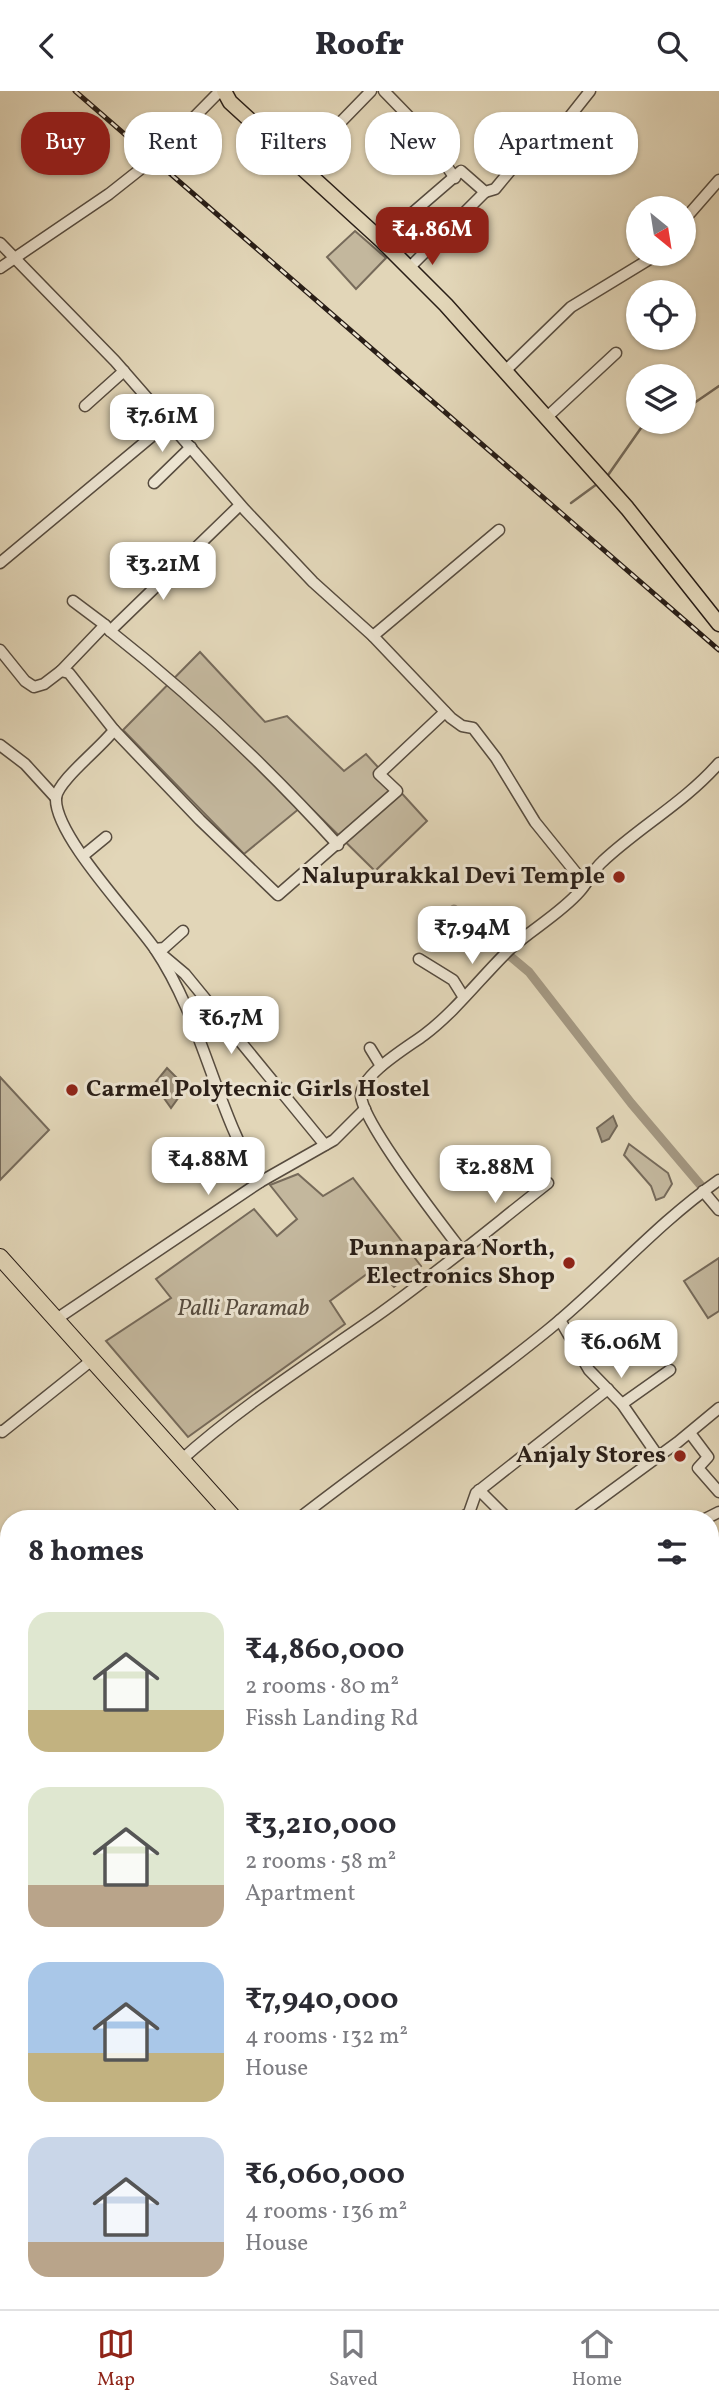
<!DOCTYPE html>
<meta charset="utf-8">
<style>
body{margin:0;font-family:Vollkorn,serif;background:#f7f7f7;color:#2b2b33;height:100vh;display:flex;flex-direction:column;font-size:26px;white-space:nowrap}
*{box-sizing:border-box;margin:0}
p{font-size:23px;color:#7c7c81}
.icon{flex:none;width:38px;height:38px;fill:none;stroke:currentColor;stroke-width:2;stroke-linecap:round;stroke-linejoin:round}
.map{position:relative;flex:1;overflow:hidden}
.side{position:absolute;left:0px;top:1419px;width:719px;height:800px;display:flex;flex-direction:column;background:#fff;border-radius:28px 28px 0 0;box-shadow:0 2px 5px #0004}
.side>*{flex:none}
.banner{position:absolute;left:21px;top:21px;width:677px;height:63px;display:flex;gap:14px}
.needle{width:46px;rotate:150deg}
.tools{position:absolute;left:626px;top:105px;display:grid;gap:14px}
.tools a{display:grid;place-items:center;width:70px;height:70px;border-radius:50%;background:#fff;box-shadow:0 2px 5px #0004;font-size:35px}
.price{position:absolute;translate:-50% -60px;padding:0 16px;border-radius:14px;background:#fff;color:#222;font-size:23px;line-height:46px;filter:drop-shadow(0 2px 4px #0008)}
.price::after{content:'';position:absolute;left:50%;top:42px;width:21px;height:16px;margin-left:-10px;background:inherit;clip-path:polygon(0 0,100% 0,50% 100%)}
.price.selected{background:#8f2418;color:#fff}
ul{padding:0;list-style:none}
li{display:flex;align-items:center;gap:21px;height:175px;padding:0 28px}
li span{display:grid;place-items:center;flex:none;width:196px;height:140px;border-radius:21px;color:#555}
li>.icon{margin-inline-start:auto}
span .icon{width:84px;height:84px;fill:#fffc;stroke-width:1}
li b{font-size:30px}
h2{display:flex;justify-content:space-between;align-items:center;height:84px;padding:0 28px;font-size:30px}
.tag{padding:0 24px;border-radius:28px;background:#fff;box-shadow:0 2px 5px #0004;font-size:24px;line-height:63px}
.tag.selected{background:#8f2418;color:#fff}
header{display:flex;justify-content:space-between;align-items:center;height:91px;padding:0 28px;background:#fff;font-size:32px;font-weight:800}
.menu{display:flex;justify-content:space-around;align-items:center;height:98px;border-top:2px solid #e1e1e2;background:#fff;font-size:19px;color:#7c7c81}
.menu a{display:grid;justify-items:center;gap:4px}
.menu .selected{color:#8f2418}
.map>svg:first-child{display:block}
.green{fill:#c3b79d;stroke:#766a5a;stroke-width:2}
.water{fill:#a39781;stroke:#726757;stroke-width:2}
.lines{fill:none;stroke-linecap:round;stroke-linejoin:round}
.stream{stroke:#726757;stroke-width:2.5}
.canal{stroke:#a39781;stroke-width:9}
.minor-casing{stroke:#574c3f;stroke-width:13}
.major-casing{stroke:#291e17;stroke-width:17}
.highway-casing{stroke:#291e17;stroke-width:18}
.minor{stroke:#ece4d1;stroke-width:10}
.major{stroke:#e2d6b8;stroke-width:14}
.highway{stroke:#e2d6b8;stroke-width:16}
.rail-casing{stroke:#291e17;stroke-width:5}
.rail{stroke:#ece4d1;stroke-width:2.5;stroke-dasharray:8;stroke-linecap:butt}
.poi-dot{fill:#8f2418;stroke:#ece4d1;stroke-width:2.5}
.labels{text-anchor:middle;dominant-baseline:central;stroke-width:6;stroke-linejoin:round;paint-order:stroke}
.poi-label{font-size:24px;font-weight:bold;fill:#291e17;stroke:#ece4d1;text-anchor:end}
.park-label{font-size:24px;font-style:italic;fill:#574c3f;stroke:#ece4d1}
</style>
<header><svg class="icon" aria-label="back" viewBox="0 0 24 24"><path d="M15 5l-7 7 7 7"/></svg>Roofr<svg class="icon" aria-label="search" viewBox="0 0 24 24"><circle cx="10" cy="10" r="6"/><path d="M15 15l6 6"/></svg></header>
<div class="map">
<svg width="719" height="2218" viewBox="0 0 719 2218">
<rect width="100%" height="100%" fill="#e2d6b8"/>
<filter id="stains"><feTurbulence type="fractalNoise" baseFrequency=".00286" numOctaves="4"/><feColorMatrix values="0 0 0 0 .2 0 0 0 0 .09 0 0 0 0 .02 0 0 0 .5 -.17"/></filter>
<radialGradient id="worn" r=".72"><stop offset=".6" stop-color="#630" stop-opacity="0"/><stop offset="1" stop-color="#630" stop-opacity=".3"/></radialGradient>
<g class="green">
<polygon points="355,140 386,167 356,198 327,166"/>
<polygon points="200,561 265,631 287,625 344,680 366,663 427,730 375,780 306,712 244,763 123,639"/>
<polygon points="0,986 49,1039 0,1089"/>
<polygon points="629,1053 668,1082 672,1093 664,1106 656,1109 651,1095 624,1064"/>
<polygon points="298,1083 323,1105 353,1087 421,1175 394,1196 375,1177 330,1210 345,1233 188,1346 106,1250 171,1207 156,1188 254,1118 277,1145 297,1128 270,1094"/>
<polygon points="719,1167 719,1220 708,1227 684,1190"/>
</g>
<g class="water">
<polygon points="167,977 186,996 171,1017 154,993"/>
<polygon points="613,1025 617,1035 609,1048 602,1051 597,1037"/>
</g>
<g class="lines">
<g class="stream">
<polyline points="684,319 719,295"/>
<polyline points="606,387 641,337 659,331"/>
<polyline points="571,412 597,393"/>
</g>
<g class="canal">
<polyline points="454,818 529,881 631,1012 709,1104"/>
<polyline points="0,1646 9,1639"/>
<polyline points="0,1709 9,1721"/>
</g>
<defs>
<g id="minor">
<polyline points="384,0 418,35 455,87"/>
<polyline points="299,74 371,0"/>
<polyline points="684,129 719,89"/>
<polyline points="381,149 461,80 485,101 495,98 538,46 567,29 590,0"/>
<polyline points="0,152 115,270 245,419 313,491 373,545 451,627 462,635 473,637 496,667 535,731 585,793"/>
<polyline points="0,177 109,103 152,69 220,0"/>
<polyline points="409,177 485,101"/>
<polyline points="504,281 571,216 658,163"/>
<polyline points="85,315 124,280"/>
<polyline points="546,327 616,262"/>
<polyline points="154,392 191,356"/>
<polyline points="0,472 169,331"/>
<polyline points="73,510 105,534"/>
<path d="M110,540C194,606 266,675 338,754"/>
<polyline points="373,545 499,439"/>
<path d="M0,559L25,590L34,596L44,593L61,580L69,582L114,639C103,655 57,690 56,707C54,744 133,826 155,858C203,929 215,1018 260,1091"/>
<polyline points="61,580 105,534 110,540 240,414"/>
<polyline points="114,639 200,729 278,804 397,700 379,683 445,621"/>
<polyline points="0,654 25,673 56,707"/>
<polyline points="84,764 106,746"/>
<polyline points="155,858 164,857 183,840"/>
<polyline points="160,862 185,883 325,1054"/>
<polyline points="419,868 453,889 463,905"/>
<polyline points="370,957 381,975"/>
<polyline points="703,1100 719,1119"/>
<path d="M462,1160C442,1134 363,1032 361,1005C360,984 408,956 424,944C456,920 481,886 510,858C532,838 561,822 580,800C588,791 593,779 602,771C639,736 685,711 719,672"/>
<polyline points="55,1229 260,1091 334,1049 365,1018"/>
<polyline points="560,1229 589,1279 622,1313 658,1365"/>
<polyline points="582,1267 621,1238"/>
<polyline points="622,1313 670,1279"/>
<polyline points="0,1340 2,1341 92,1269"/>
<polyline points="690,1342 708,1366 698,1377 719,1401"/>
<path d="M180,1370C241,1315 311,1271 378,1224C437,1182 492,1136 548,1092"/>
<polyline points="479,1399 508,1428"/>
<path d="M298,1428C380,1364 467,1305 548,1239C607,1191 656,1133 719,1089"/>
<polyline points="459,1428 469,1422 476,1402 608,1298"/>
<polyline points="573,1428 678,1351 719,1317"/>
<polyline points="705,1428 719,1421"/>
<polyline points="710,1562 719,1553"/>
<polyline points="1,1652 9,1663"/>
<polyline points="710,1788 719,1781"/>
<polyline points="0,1823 9,1817"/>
<polyline points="0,1952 9,1957"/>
<polyline points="710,2002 719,1996"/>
<polyline points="0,2046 9,2040"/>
<polyline points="710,2078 719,2072"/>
<polyline points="0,2123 9,2119"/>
<polyline points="581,2210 584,2218"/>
<polyline points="618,2210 622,2214"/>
<polyline points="206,2218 217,2210"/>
</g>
<g id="major">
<polyline points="224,0 230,11 381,149 446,214 627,417 719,533"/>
<polyline points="0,1786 9,1798"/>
<polyline points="310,2210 317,2218"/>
</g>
<g id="highway">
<polyline points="0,1166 235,1428"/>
<polyline points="710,1964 719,1975"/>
</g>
</defs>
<use href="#minor" class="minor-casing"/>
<use href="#major" class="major-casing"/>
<use href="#highway" class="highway-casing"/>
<use href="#minor" class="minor"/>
<use href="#major" class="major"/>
<use href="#highway" class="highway"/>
<defs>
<polyline id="rail" points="75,0 719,559"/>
</defs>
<use href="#rail" class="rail-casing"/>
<use href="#rail" class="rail"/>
</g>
<g class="poi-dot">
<circle cx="619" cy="786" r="7"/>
<circle cx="72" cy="999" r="7"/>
<circle cx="569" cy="1172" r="7"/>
<circle cx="680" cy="1365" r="7"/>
</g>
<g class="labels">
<g class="poi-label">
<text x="605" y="786">Nalupurakkal Devi Temple</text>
<text x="86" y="999" text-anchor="start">Carmel Polytecnic Girls Hostel</text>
<text x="555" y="1158">Punnapara North,<tspan x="555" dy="28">Electronics Shop</tspan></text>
<text x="666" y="1365">Anjaly Stores</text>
</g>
<g class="park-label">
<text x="243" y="1218">Palli Paramab</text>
</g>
</g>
<rect width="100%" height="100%" filter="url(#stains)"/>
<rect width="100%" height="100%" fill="url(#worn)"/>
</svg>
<div class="tools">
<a><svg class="needle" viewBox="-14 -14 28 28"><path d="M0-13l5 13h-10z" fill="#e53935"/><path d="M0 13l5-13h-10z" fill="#7c7c81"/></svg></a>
<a><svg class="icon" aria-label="locate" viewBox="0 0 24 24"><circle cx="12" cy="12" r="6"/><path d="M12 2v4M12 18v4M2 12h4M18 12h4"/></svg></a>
<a><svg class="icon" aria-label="layers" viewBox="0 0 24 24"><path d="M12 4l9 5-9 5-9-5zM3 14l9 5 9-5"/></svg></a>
</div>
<b class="price selected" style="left:432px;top:176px">₹4.86M</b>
<b class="price" style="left:162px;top:363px">₹7.61M</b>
<b class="price" style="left:163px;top:511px">₹3.21M</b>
<b class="price" style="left:472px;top:875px">₹7.94M</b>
<b class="price" style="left:231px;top:965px">₹6.7M</b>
<b class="price" style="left:208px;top:1106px">₹4.88M</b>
<b class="price" style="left:495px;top:1114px">₹2.88M</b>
<b class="price" style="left:621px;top:1289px">₹6.06M</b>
<div class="banner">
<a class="tag selected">Buy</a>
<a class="tag">Rent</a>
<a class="tag">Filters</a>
<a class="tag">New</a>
<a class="tag">Apartment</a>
</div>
<section class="side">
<h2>8 homes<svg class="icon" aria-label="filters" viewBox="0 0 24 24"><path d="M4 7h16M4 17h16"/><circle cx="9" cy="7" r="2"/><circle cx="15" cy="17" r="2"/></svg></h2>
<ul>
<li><span style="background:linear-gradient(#dfe7d0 70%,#c2b280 0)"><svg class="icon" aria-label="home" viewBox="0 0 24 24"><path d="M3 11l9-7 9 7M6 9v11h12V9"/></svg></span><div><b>₹4,860,000</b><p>2 rooms · 80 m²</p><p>Fissh Landing Rd</p></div></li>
<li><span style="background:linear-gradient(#dfe7d0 70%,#b9a48a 0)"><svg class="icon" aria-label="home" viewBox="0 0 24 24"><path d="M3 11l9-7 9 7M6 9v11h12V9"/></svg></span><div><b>₹3,210,000</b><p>2 rooms · 58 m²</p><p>Apartment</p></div></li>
<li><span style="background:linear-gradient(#a9c7e8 65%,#c2b280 0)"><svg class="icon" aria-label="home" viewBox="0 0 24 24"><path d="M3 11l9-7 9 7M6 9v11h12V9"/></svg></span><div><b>₹7,940,000</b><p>4 rooms · 132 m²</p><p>House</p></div></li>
<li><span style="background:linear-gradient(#c9d6e8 75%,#b9a48a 0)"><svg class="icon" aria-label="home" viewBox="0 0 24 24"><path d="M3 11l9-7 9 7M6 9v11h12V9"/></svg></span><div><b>₹6,060,000</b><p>4 rooms · 136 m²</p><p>House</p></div></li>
</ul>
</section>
</div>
<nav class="menu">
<a class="selected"><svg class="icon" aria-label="map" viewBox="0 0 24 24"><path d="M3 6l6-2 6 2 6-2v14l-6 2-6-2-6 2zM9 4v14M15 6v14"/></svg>Map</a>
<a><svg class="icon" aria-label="saved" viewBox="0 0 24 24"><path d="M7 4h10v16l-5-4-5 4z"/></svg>Saved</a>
<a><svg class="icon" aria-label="home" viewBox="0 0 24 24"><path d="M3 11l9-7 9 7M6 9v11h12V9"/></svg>Home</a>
</nav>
